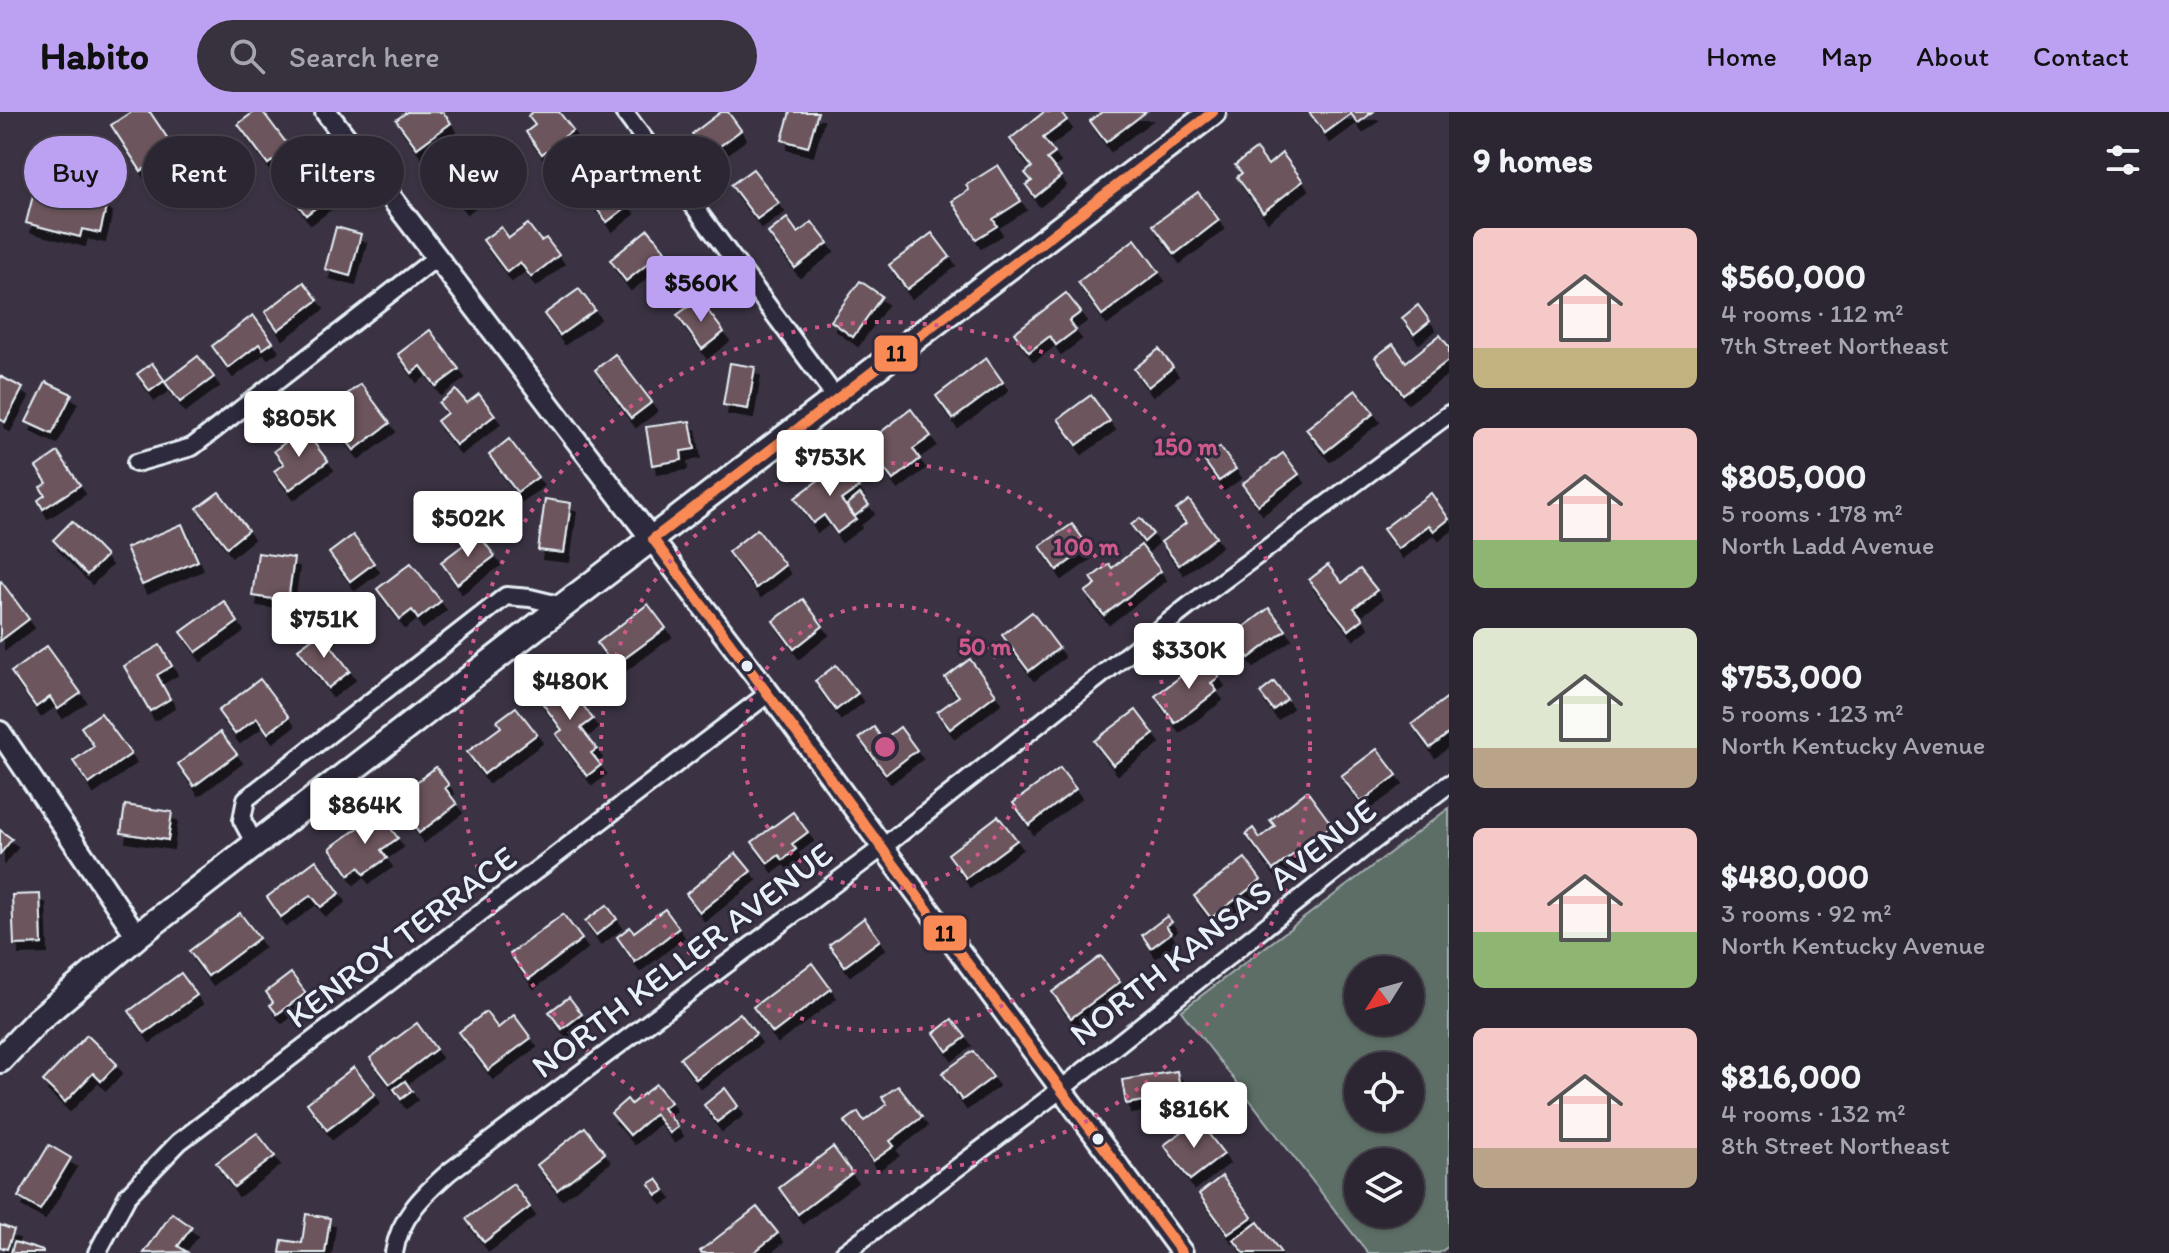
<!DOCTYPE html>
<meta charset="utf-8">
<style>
body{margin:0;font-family:Itim,sans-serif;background:#38323e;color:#f1f3f6;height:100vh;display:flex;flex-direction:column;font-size:30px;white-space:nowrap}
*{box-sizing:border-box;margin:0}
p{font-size:26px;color:#a6a5ac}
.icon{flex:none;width:44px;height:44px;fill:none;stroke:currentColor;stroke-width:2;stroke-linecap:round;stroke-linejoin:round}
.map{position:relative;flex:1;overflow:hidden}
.panel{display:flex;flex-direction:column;background:#2c2632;width:720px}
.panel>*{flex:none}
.hud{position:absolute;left:24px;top:24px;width:760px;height:72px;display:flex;gap:16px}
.needle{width:52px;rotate:233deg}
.controls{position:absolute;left:1344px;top:844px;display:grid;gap:16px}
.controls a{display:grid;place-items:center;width:80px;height:80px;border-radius:50%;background:#2c2632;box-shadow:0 2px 6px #0004,0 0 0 2px #48434d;font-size:40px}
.price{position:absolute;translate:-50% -68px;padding:0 18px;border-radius:8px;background:#fff;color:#222;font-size:26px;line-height:52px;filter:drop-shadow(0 2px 4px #0008)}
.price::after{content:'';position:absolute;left:50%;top:48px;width:24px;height:18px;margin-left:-12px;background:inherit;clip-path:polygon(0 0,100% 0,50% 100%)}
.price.selected{background:#bca0f2;color:#111}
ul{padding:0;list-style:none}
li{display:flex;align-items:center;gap:24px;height:200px;padding:0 24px}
li span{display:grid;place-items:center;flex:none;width:224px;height:160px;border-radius:12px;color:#555}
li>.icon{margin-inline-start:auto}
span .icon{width:96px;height:96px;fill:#fffc;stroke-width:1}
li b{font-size:34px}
h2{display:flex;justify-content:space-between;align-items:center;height:96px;padding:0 24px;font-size:34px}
.chip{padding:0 28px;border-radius:36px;background:#2c2632;box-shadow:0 2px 6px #0004,0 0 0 2px #48434d;font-size:28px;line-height:72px}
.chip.selected{background:#bca0f2;color:#111}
header{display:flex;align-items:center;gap:48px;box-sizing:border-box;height:112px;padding:0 40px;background:#bca0f2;color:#111}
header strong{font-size:38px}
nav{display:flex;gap:44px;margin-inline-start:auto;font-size:28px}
.search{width:560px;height:72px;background:#38323e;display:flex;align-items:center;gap:20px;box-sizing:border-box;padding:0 28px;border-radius:44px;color:#a6a5ac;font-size:30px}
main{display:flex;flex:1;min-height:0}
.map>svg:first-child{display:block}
.green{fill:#5c6e66;stroke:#a2b0af;stroke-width:2;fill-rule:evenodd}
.building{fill:#6c555c;stroke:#e8f1f8;stroke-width:2;filter:url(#shadow)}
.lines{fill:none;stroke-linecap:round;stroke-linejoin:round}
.minor-casing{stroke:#e8f1f8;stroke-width:22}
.tertiary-casing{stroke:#e8f1f8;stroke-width:26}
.secondary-casing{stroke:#e8f1f8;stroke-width:30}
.minor{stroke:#2f2a3d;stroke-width:16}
.tertiary{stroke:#2f2a3d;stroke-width:20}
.secondary{stroke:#2f2a3d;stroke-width:24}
.bus-1-casing{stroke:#2f2a3d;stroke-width:16}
.bus-1{stroke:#f98a56;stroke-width:10}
.ring{fill:none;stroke:#cd598a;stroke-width:4;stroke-dasharray:4 8}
.bus-dot{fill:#e8f1f8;stroke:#2f2a3d;stroke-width:3}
.labels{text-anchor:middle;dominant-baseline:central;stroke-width:6;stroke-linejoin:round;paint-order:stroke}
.street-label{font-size:34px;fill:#e8f1f8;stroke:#2f2a3d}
.centre{fill:#cd598a;stroke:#2f2a3d;stroke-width:4}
.ring-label{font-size:24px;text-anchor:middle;font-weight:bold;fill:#cd598a;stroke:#2f2a3d;stroke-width:6;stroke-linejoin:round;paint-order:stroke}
.line-badge{stroke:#2f2a3d;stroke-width:3}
.pale-badge-label{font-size:22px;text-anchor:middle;font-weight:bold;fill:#111}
</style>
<header>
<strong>Habito</strong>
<div class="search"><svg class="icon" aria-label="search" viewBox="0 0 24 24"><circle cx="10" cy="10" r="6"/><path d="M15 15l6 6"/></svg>Search here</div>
<nav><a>Home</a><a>Map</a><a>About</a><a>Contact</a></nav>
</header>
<main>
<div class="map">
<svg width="1449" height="1141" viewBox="0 0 1449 1141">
<defs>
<filter id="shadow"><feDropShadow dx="5" dy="9" stdDeviation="0" flood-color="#0009"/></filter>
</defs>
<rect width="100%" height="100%" fill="#3b3343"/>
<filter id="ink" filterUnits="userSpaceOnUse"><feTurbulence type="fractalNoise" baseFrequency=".0125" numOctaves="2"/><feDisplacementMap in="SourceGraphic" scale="16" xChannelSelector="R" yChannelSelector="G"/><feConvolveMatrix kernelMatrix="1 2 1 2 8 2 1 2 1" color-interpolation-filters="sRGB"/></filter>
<g filter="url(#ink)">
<path class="green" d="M1449,696V1134L1439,1141H1368L1181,899ZM1358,858H1410V910H1358ZM1358,954H1410V1006H1358ZM1358,1050H1410V1102H1358Z"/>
<g class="building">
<polygon points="131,0 150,0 174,36 141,59 111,13"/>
<polygon points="254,0 263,0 290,36 268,52 238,12"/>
<polygon points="407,0 443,0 451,11 417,36 396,8"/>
<polygon points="533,0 559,0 573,18 542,42 526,20 535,13 528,4"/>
<polygon points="721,0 728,0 741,18 708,43 692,22"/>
<polygon points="790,0 818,0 808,35 782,28"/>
<polygon points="1044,0 1061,0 1067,8 1043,26 1055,41 1047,47 1061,64 1035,85 1026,73 1032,69 1025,61 1032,55 1010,27"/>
<polygon points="1102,0 1146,0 1106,30 1090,9"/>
<polygon points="1309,0 1373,0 1358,11 1351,2 1325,21"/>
<polygon points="1256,37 1268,53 1282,41 1303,69 1263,100 1237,65 1242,61 1235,53"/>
<polygon points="486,41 502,62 462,92 446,71"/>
<polygon points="303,53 328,86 306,103 281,70"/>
<polygon points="998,53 1021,89 993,107 997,114 976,127 952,89 969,78 966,73"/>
<polygon points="599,54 629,93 607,110 577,71"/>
<polygon points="753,57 779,91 757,107 731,73"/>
<polygon points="36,72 107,91 100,121 82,117 80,125 26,111"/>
<polygon points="1198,80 1219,108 1175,142 1153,113"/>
<polygon points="787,106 798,121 812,110 828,131 795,156 768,121"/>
<polygon points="528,112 541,129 546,126 559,143 531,165 520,150 507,160 483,128 501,115 509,126"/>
<polygon points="336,115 361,122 350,164 325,157"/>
<polygon points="648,117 665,138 626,169 610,148"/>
<polygon points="932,121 950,145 907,177 889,153"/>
<polygon points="1135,127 1159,160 1102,203 1078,170"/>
<polygon points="860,169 882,184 853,225 831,209"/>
<polygon points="304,170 318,188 278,218 265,200"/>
<polygon points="579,177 595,198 560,223 544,202"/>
<polygon points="1066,181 1081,200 1069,209 1076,218 1056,233 1050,224 1029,240 1014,221"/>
<polygon points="699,187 724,220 702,237 677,203"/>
<polygon points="1418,193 1430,209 1414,222 1402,206"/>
<polygon points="253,203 273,230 263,237 259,232 228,256 212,234"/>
<polygon points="430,218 459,257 436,274 421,254 412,261 398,242"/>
<polygon points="1440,223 1449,235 1449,248 1403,282 1375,245 1393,232 1406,250"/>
<polygon points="1159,237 1173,255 1148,275 1134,257"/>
<polygon points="615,242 652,290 631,306 595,258"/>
<polygon points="198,244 214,265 180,290 164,269 150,279 137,262 152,251 165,269"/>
<polygon points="986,246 1003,270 953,307 936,284"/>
<polygon points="730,251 755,255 748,297 723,293"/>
<polygon points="0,264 23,276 5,310 0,307"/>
<polygon points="46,270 72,282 52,322 26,310"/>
<polygon points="361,272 390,311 354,338 332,310 347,299 339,288"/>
<polygon points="456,278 467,291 479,282 495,303 456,333 437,309 447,301 439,291"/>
<polygon points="1356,278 1374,301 1325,340 1306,317"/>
<polygon points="1091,283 1110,309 1077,333 1058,307"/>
<polygon points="911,297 931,324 913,337 920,347 893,368 865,332"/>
<polygon points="690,309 695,337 681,339 682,348 652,353 646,315"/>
<polygon points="303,317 328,349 289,378 274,359 284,352 274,339"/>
<polygon points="509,327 538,365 517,380 489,343"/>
<polygon points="1220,335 1236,357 1219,369 1203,347"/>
<polygon points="58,340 80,373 43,397 38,388 45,383 40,375 47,371 36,355"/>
<polygon points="1283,341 1299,362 1258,393 1242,372"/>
<polygon points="841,351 859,375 841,388 856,407 837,421 824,403 813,411 795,386"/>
<polygon points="219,380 248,418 227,435 197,396"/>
<polygon points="1431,381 1449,407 1434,419 1429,413 1398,437 1383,417"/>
<polygon points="860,382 869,393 855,404 847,393"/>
<polygon points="545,387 571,391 564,441 538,438"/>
<polygon points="1189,388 1216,425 1179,453 1161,430 1186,411 1176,398"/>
<polygon points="1140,406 1153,422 1144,430 1131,413"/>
<polygon points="72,409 106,444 87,463 53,428"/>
<polygon points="182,412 198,449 142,473 126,436"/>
<polygon points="1072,412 1089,435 1057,458 1040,434"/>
<polygon points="757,417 785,453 756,476 728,440"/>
<polygon points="478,422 495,444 457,472 441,450"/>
<polygon points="353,423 374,451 350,469 329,441"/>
<polygon points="1141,433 1161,459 1104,503 1085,480 1096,472 1091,466 1109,452 1112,456"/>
<polygon points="258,441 294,446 288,489 252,484"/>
<polygon points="411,451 441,489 418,507 412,498 400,507 377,477"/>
<polygon points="1328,453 1342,471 1360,457 1377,478 1354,496 1363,507 1349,518 1309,468"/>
<polygon points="1,469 29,507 0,529 0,470"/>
<polygon points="803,487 823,514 794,537 773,509"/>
<polygon points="224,489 238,510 196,540 181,520"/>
<polygon points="648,492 666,516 614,554 597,531"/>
<polygon points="1269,496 1286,518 1249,546 1233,523"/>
<polygon points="1032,500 1059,536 1029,559 1002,523"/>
<polygon points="321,520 350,559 328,576 298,537"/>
<polygon points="160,533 172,554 157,563 170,587 150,599 124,554"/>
<polygon points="47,534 81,581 58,597 50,585 36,595 11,560"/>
<polygon points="1205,546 1219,565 1211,571 1217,579 1175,611 1155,584"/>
<polygon points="970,547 996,582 950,617 937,600 959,584 945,566"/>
<polygon points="836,553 858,581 836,598 815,569"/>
<polygon points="560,562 593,607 581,616 597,637 591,641 601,653 587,664 556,622 562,618 535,581"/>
<polygon points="260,567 289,605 268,621 257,606 235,622 218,599"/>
<polygon points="1274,570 1287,587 1273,598 1260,581"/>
<polygon points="1449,584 1449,621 1430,636 1412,612"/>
<polygon points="516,595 537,622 484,662 467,640 501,615 497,609"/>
<polygon points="1136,598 1154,622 1113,653 1094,629"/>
<polygon points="101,601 131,642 89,672 73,649 94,634 81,615"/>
<polygon points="874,615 883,628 900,615 917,638 886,662 859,626"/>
<polygon points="220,620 237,642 194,674 178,652"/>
<polygon points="1377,637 1397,663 1361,690 1341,664"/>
<polygon points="436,655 449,673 445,676 457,692 419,721 404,701 415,693 405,679"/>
<polygon points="1060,656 1076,677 1029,713 1013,691"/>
<polygon points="1307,679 1332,713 1273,758 1246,722 1253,716 1260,726 1275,714 1270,708"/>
<polygon points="125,693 172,700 168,728 121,721"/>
<polygon points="793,700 808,720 792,732 796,737 783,748 779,743 768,751 752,730"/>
<polygon points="379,701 398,726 381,738 387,746 364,762 359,755 349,763 330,736"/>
<polygon points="998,704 1017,728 966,766 948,742"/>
<polygon points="0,718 12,727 0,742"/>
<polygon points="736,741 751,759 700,800 686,782"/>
<polygon points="1245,746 1261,768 1211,806 1194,784"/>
<polygon points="316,748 340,781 321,795 311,783 281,805 267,785"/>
<polygon points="40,782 42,832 14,833 12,783"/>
<polygon points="607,793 617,807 596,823 585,809"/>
<polygon points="665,797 679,816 635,850 617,825 630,815 634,820"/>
<polygon points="240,801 259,826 208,864 189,839"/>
<polygon points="563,802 582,827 529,867 510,842"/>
<polygon points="1167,804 1172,810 1166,814 1171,821 1151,836 1142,823"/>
<polygon points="864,806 880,828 845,854 829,833"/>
<polygon points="1101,844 1120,870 1071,906 1052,880"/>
<polygon points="812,851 831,877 773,921 753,895"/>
<polygon points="181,861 197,883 145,921 129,899"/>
<polygon points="291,861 306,881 277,902 270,893 273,890 266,880"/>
<polygon points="569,885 582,902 562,917 549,900"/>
<polygon points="486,900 498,916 514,903 531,926 488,958 459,920"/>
<polygon points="740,901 756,922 696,967 680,946"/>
<polygon points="952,907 966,925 947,939 934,921"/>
<polygon points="417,911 436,937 390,972 370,946"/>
<polygon points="87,923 117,952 101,969 93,961 65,990 43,969"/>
<polygon points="973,939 993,965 962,988 942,961"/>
<polygon points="354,955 375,982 327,1018 307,991"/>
<polygon points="1177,959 1185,1005 1159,1009 1155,987 1126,992 1122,968"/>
<polygon points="405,969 412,979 401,987 394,977"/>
<polygon points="656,972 671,990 663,996 678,1015 670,1021 655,1002 630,1023 611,1001 627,987 631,992"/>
<polygon points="898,974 922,1005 890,1029 894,1034 873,1049 844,1010 858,1000 864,1009 887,992 882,985"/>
<polygon points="725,976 738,994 717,1010 704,993"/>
<polygon points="1198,1008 1224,1042 1190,1068 1164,1033"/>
<polygon points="585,1015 605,1041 557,1078 537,1053"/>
<polygon points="257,1021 275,1044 234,1075 216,1051"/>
<polygon points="49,1033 71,1046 40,1098 18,1085"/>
<polygon points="833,1035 852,1061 798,1102 779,1076"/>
<polygon points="1222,1064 1252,1105 1228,1122 1199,1082"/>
<polygon points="657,1067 665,1078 657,1083 649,1072"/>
<polygon points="513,1072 530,1095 484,1130 466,1107"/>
<polygon points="757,1095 778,1121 753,1141 702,1141 700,1139"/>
<polygon points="172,1101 192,1115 178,1134 187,1140 144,1141"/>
<polygon points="306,1102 330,1106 325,1141 280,1141 282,1128 302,1131"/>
<polygon points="1258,1110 1281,1141 1244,1141 1234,1128"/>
<polygon points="0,1113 14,1118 7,1137 0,1135"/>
<polygon points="14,1130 43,1139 43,1141 11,1141"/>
</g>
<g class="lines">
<defs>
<g id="minor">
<polyline points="624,0 837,287"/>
<polyline points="136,351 192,335 437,145"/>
<polyline points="256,734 242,708 246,687 506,484 530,486 563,494"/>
<polyline points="97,1141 128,1083 179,1030 769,581"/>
<path d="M394,1141C399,1106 424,1082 449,1060L883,735L1190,493L1449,302"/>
<polyline points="844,1141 1060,978 1368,733 1449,672"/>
</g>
<g id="tertiary">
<polyline points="326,0 769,581 1182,1141"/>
<polyline points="0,620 137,824"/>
</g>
<polyline id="secondary" points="0,948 37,909 137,824 563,494 1213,0"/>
</defs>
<use href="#minor" class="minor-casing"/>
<use href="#tertiary" class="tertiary-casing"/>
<use href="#secondary" class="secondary-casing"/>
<use href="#minor" class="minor"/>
<use href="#tertiary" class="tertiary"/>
<use href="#secondary" class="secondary"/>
<defs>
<polyline id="bus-1" points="1182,1141 653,427 1213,0"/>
</defs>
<use href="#bus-1" class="bus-1-casing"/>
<use href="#bus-1" class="bus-1"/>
</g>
</g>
<g class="ring">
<circle cx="885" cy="635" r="142"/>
<circle cx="885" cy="635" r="284"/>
<circle cx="885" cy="635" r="425"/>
</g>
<g class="bus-dot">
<circle cx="747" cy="554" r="7"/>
<circle cx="1098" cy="1027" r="7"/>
</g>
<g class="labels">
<g class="street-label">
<text transform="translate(1223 810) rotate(-38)">NORTH KANSAS AVENUE</text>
<text transform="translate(401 825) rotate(-37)">KENROY TERRACE</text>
<text transform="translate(682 848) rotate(-37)">NORTH KELLER AVENUE</text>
</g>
</g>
<circle cx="885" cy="635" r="12" class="centre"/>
<g class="ring-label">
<text x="1186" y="343">150 m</text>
<text x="1086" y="443">100 m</text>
<text x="985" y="543">50 m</text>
</g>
<g class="line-badge">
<rect x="873" y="222" width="46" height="39" rx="8" fill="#f98a56"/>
<rect x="922" y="802" width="46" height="38" rx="8" fill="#f98a56"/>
</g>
<g class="pale-badge-label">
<text x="896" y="249">11</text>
<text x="945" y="829">11</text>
</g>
</svg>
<div class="controls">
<a><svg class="needle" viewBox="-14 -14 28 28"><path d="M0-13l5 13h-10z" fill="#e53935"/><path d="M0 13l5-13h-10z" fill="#a6a5ac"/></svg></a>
<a><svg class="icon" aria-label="locate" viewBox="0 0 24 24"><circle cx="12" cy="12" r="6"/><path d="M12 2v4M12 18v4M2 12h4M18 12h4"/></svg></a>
<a><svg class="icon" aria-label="layers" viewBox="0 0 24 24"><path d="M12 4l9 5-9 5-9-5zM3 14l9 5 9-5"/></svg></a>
</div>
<b class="price selected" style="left:701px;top:212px">$560K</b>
<b class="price" style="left:299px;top:347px">$805K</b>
<b class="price" style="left:830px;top:386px">$753K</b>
<b class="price" style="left:468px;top:447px">$502K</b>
<b class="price" style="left:324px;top:548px">$751K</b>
<b class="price" style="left:1189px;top:579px">$330K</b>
<b class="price" style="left:570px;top:610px">$480K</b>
<b class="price" style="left:365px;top:734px">$864K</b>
<b class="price" style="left:1194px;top:1038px">$816K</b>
<div class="hud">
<a class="chip selected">Buy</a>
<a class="chip">Rent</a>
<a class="chip">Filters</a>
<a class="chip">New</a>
<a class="chip">Apartment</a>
</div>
</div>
<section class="panel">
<h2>9 homes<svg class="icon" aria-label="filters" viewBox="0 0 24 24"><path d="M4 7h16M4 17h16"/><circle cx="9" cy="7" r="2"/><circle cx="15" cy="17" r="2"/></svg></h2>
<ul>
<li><span style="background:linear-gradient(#f6c9c9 75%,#c2b280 0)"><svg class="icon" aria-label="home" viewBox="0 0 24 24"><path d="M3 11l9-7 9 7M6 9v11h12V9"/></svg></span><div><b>$560,000</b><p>4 rooms · 112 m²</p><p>7th Street Northeast</p></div></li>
<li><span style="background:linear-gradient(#f6c9c9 70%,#8fb573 0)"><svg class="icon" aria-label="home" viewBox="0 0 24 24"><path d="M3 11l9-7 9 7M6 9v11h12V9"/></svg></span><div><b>$805,000</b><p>5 rooms · 178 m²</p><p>North Ladd Avenue</p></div></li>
<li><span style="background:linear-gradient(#dfe7d0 75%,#b9a48a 0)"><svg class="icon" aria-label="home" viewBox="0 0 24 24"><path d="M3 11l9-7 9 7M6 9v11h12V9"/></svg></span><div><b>$753,000</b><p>5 rooms · 123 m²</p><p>North Kentucky Avenue</p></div></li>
<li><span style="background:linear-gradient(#f6c9c9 65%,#8fb573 0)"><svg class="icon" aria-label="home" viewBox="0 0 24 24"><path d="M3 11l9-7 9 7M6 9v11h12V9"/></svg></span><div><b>$480,000</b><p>3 rooms · 92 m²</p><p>North Kentucky Avenue</p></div></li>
<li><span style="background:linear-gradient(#f6c9c9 75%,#b9a48a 0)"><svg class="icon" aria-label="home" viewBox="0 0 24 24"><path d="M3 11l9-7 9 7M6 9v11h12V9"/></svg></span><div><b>$816,000</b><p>4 rooms · 132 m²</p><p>8th Street Northeast</p></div></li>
</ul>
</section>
</main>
